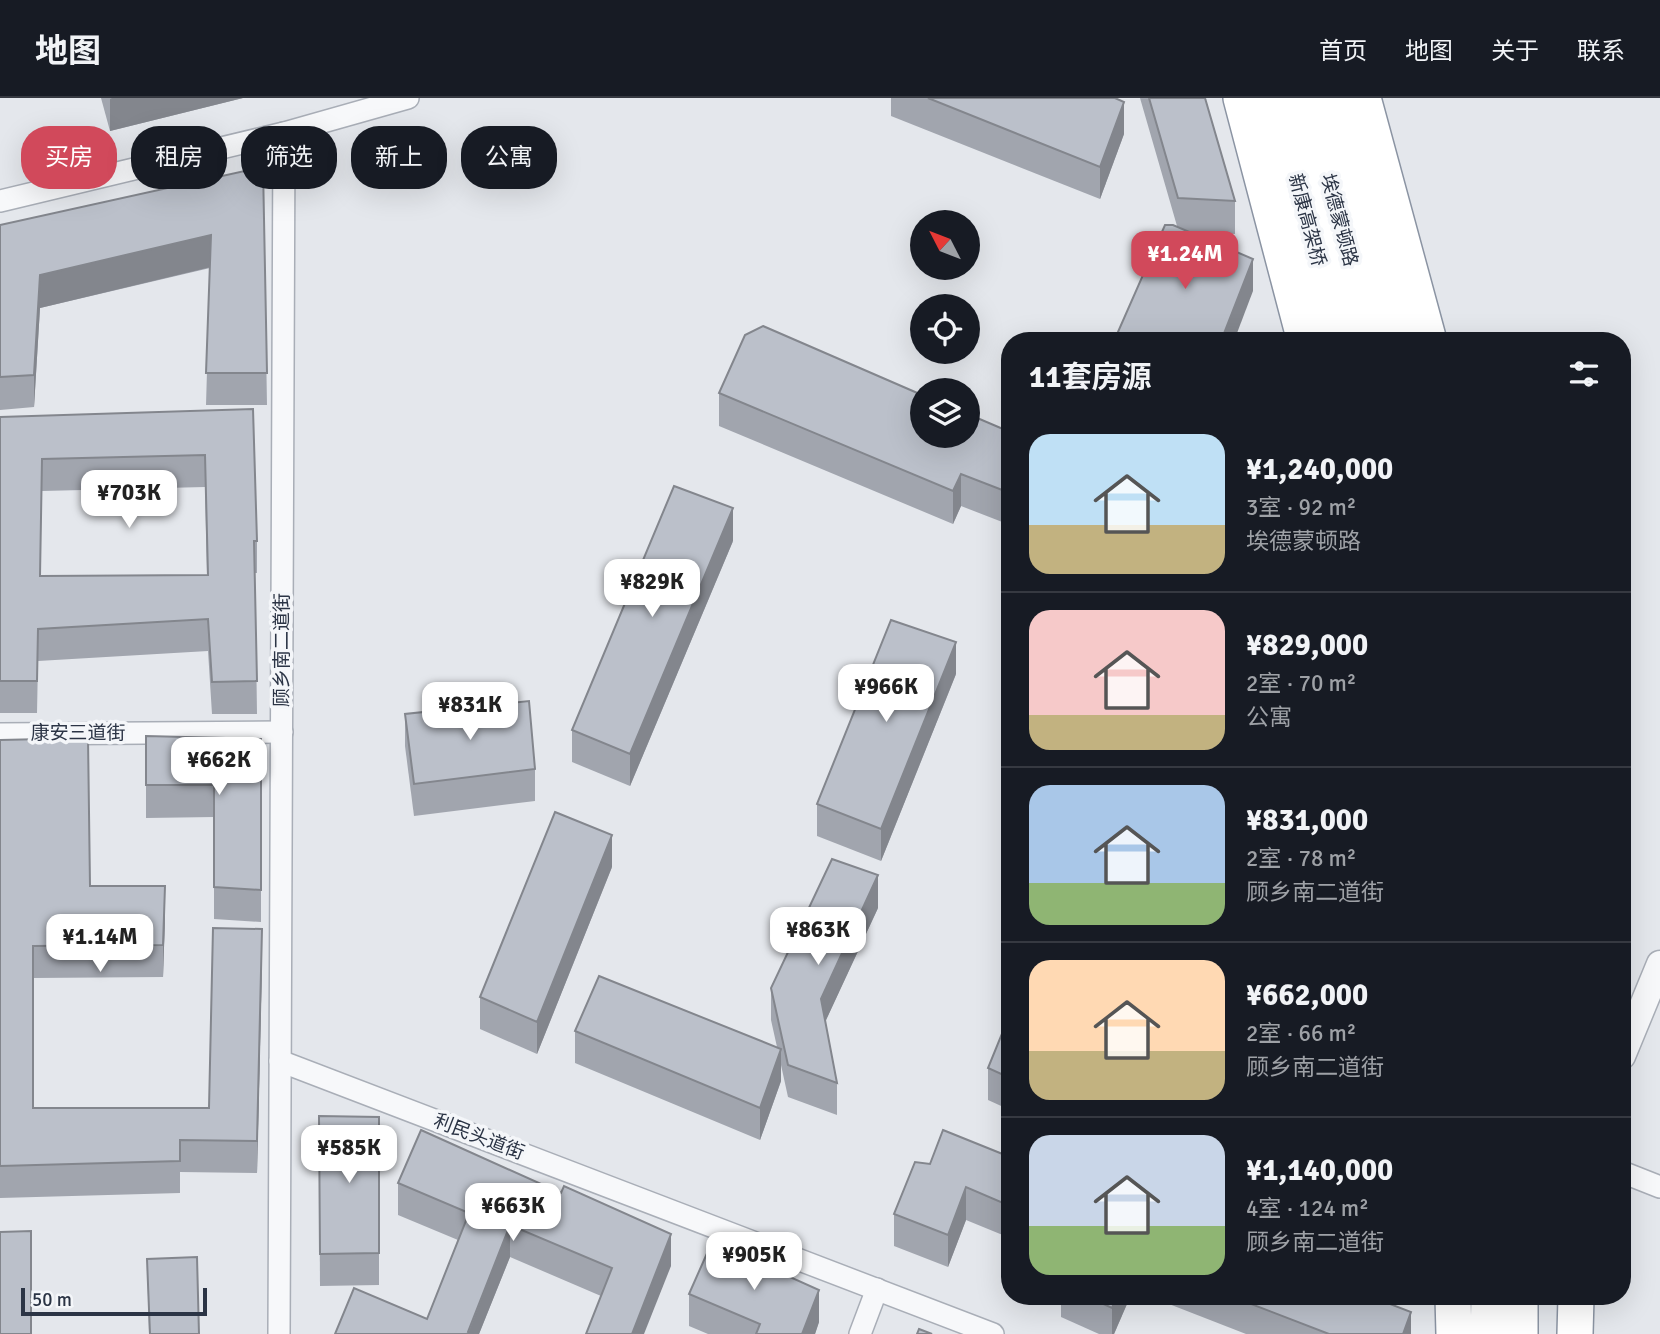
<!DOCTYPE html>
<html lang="zh">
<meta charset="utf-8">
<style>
body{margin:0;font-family:Signika,"Noto Sans SC",sans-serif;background:#20242c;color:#f1f3f6;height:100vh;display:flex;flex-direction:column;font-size:26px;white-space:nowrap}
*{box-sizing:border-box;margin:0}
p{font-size:23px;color:#9ea1a6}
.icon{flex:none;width:38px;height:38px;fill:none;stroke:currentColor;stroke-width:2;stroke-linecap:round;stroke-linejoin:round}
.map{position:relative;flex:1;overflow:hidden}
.drawer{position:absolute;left:1001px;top:234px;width:630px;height:973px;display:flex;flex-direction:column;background:#171b24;border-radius:28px;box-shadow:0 7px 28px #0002}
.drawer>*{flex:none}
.guide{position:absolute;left:21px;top:28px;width:665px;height:63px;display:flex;gap:14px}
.needle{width:46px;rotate:312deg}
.controls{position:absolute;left:910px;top:112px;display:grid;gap:14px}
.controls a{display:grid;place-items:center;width:70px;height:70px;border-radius:50%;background:#171b24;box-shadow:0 7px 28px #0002;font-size:35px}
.scale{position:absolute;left:21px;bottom:18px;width:186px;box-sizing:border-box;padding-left:7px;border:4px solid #2b3445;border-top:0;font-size:19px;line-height:24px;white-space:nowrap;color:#2b3445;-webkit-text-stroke:5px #f4f6f9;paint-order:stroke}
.price{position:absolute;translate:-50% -60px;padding:0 16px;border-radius:14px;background:#fff;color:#222;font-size:23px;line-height:46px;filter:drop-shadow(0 2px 4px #0008)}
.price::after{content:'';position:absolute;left:50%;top:42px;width:21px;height:16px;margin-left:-10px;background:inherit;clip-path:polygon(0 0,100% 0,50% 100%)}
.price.current{background:#d1495b;color:#fff}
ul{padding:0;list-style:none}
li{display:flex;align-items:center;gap:21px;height:175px;padding:0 28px}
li+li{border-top:2px solid #363941}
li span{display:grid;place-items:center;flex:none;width:196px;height:140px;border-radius:21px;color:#555}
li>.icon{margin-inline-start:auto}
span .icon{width:84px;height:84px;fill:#fffc;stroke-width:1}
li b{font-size:30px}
h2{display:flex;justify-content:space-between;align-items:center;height:84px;padding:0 28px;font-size:30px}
.pill{padding:0 24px;border-radius:28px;background:#171b24;box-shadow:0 7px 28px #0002;font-size:24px;line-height:63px}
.pill.current{background:#d1495b;color:#fff}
header{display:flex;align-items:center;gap:42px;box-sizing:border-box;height:98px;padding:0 35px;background:#171b24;border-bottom:2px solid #363941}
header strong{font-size:33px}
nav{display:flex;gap:38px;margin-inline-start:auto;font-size:24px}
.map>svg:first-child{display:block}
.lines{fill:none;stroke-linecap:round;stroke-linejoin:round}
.minor-casing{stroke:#a9aeb7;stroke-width:24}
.tertiary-casing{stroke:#a9aeb7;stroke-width:29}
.trunk-casing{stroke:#8b94a3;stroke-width:38}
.minor{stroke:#f7f8fa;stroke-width:21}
.tertiary{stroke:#f7f8fa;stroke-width:26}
.trunk{stroke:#fff;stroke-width:35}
.wall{fill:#a1a5ae;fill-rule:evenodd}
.shaded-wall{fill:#83868d}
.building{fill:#bbc0ca;stroke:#83868d;stroke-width:2;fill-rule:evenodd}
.labels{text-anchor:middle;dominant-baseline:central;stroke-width:7;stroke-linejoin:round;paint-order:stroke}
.street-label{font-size:19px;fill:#2b3445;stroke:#f4f6f9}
</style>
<header>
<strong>地图</strong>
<nav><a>首页</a><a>地图</a><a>关于</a><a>联系</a></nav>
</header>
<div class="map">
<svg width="1660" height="1236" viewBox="0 0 1660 1236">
<rect width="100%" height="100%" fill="#e4e7ec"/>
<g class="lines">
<defs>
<g id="minor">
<polyline points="0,103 284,35 408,0"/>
<polyline points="0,636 282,634"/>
<polyline points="280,963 993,1236"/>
<polyline points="1622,1074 1660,1089"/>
<polyline points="279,1236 284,35"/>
<polyline points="860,1236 877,1191"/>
</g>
<polyline id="tertiary" points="1622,958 1660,866"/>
<g id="trunk">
<polyline points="1241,0 1305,243"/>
<polyline points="1274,0 1339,243"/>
<polyline points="1305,0 1372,243"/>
<polyline points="1334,0 1400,243"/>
<polyline points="1363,0 1429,243"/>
<polyline points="1453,1199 1454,1236"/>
<polyline points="1488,1236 1489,1199"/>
<polyline points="1520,1236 1520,1199"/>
<polyline points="1575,1236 1576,1199"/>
</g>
</defs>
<use href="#minor" class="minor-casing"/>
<use href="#tertiary" class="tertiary-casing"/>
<use href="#trunk" class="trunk-casing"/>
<use href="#minor" class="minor"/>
<use href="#tertiary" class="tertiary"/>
<use href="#trunk" class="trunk"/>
</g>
<g class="wall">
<polygon points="101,0 243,0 110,33"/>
<polygon points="891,0 1115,0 1124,36 1100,101 891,18"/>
<polygon points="1140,0 1205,0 1235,103 1235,136 1187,133 1253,193 1177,128"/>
<polygon points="263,69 267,307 206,307 210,170 40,210 34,309 0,312 0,127"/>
<polygon points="719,295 1010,334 1010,427 961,408 953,426 719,328"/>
<path d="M253,311L257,443V475H255L257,616H212L208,553L38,563L37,615H0V319ZM205,389L207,477L40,478L42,393Z"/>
<polygon points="733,443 630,688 572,664 572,632"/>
<polygon points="956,576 881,763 817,738 817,706"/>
<polygon points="405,616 535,671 535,703 414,718 405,648"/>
<polygon points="146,638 261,641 261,824 214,821 214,719 146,720"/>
<polygon points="0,642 90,788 165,820 163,879 33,880 33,1010 209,1010 262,864 257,1075 180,1074 180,1095 0,1100"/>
<polygon points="612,769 537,956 480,931 480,899"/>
<polygon points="878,810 825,924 837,985 837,1017 788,999 781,967 781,983 760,1042 575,965 575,933 777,949 771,922 771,890"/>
<polygon points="1010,916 1010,1012 988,1002 988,970"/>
<polygon points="319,1018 379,1019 379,1187 320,1188"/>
<polygon points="1010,1059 1010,1140 966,1122 948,1169 894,1148 894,1116 930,1066"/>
<polygon points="398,1085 671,1168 601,1198 510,1159 479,1236 335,1236 427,1221 458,1142 398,1117"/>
<polygon points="147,1161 199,1236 149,1236"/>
<polygon points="689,1196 819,1224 815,1236 708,1236 689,1228"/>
<polygon points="1061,1199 1130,1199 1114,1236 1099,1236 1061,1219"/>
<polygon points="1151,1199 1372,1199 1411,1236 1246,1236"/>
</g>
<g class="shaded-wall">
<polygon points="112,0 243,0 110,33 110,1"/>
<polygon points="1124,4 1124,36 1100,101 1100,69"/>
<polygon points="211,137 211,169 40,210 34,309 34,277 40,177"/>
<polygon points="1253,161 1253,193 1234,243 1221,243"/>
<polygon points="961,376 961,408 953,426 953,393"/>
<polygon points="733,410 733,443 630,688 630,656"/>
<polygon points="956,544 956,576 881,763 881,731"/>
<polygon points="612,737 612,769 537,956 537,924"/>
<polygon points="878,777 878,810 821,933 821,901"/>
<polygon points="165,788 165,820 163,879 163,847"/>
<polygon points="262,831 262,864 257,1075 257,1043"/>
<polygon points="781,951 781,983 760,1042 760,1010"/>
<polygon points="966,1089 966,1122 948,1169 948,1137"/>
<polygon points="510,1127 510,1159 479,1236 468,1236"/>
<polygon points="671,1136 671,1168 644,1236 632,1236"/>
<polygon points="819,1192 819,1224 815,1236 802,1236"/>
<polygon points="1116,1199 1130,1199 1114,1236 1112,1236 1112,1210"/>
<polygon points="1411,1214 1411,1236 1403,1236"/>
</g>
<g class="building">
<polygon points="928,0 1115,0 1124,4 1100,69"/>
<polygon points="1149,0 1205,0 1235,103 1178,100"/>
<polygon points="263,69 267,275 206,275 211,137 40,177 34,277 0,279 0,127"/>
<polygon points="1165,127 1173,127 1253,161 1221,243 1114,243"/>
<polygon points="763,228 922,297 922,338 968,338 968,316 1010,334 1010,395 961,376 953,393 719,295 745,237"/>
<path d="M253,311L257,443H254L257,583L212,584L208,521L38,531L37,583H0V319ZM205,357L208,477L40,478L42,361Z"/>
<polygon points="674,388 733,410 630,656 572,632"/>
<polygon points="891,522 956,544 881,731 817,706"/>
<polygon points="529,603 535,671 414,686 405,616"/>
<polygon points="146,638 261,641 261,792 214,789 214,687 146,687"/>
<polygon points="88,640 90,788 165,788 163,847 33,848 33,1010 209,1010 213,830 262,831 257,1043 180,1042 180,1063 0,1068 0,642"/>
<polygon points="555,714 612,737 537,924 480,899"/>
<polygon points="832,761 878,777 821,901 837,985 788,967 771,890"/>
<polygon points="599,878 781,951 760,1010 575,933"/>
<polygon points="1010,916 1010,980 988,970"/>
<polygon points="319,1018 379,1019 379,1155 320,1156"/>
<polygon points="421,1032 561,1095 564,1088 671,1136 632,1236 586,1236 612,1170 510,1127 468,1234 473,1236 335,1236 354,1190 427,1221 469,1115 398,1085"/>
<polygon points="943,1032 1010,1059 1010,1108 966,1089 948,1137 894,1116 915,1064 930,1066"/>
<polygon points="31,1133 31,1236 0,1236 0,1134"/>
<polygon points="712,1144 819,1192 802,1236 756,1236 760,1226 689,1196"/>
<polygon points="197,1159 199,1236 150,1236 147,1161"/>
<polygon points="1088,1199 1116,1199 1112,1210"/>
<polygon points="1233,1199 1372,1199 1411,1214 1403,1236 1329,1236"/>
<polygon points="919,1231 932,1236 917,1236"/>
</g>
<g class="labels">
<g class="street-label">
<text transform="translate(1307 122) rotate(75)">新康高架桥</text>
<text transform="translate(1339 122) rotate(75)">埃德蒙顿路</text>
<text transform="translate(282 552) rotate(-90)">顾乡南二道街</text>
<text x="78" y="635">康安三道街</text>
<text transform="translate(479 1039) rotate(21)">利民头道街</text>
</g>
</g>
</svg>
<div class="controls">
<a><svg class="needle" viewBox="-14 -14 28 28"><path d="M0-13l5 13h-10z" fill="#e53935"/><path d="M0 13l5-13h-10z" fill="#9ea1a6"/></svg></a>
<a><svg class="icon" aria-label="locate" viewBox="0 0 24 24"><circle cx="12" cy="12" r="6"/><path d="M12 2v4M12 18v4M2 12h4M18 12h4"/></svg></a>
<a><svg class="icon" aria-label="layers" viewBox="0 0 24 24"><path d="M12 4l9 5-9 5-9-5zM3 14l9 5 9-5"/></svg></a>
</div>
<div class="scale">50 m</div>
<b class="price current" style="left:1185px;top:193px">¥1.24M</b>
<b class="price" style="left:129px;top:432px">¥703K</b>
<b class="price" style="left:652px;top:521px">¥829K</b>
<b class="price" style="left:886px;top:626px">¥966K</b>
<b class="price" style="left:470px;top:644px">¥831K</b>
<b class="price" style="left:219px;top:699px">¥662K</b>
<b class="price" style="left:818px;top:869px">¥863K</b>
<b class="price" style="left:100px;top:876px">¥1.14M</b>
<b class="price" style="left:349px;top:1087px">¥585K</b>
<b class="price" style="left:513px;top:1145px">¥663K</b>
<b class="price" style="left:754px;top:1194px">¥905K</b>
<div class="guide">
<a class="pill current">买房</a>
<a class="pill">租房</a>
<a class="pill">筛选</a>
<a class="pill">新上</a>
<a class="pill">公寓</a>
</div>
<section class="drawer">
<h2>11套房源<svg class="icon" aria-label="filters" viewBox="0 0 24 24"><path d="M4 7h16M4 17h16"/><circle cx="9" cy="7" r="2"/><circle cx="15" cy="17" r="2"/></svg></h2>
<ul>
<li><span style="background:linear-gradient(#bfe0f5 65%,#c2b280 0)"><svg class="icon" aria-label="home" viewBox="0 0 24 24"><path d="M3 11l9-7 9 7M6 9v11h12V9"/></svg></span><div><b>¥1,240,000</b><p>3室 · 92 m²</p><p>埃德蒙顿路</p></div></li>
<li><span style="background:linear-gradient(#f6c9c9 75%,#c2b280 0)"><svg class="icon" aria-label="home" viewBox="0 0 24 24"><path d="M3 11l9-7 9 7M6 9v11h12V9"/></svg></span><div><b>¥829,000</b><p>2室 · 70 m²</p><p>公寓</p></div></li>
<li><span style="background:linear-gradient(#a9c7e8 70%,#8fb573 0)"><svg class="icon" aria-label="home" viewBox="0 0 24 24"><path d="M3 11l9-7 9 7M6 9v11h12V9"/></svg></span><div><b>¥831,000</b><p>2室 · 78 m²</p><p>顾乡南二道街</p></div></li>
<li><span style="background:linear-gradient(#ffd9b3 65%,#c2b280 0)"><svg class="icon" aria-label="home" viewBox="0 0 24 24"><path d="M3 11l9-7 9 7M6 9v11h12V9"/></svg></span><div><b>¥662,000</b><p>2室 · 66 m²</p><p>顾乡南二道街</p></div></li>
<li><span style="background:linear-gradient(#c9d6e8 65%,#8fb573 0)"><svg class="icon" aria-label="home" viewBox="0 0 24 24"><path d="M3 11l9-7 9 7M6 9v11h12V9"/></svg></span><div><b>¥1,140,000</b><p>4室 · 124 m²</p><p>顾乡南二道街</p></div></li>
</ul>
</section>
</div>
